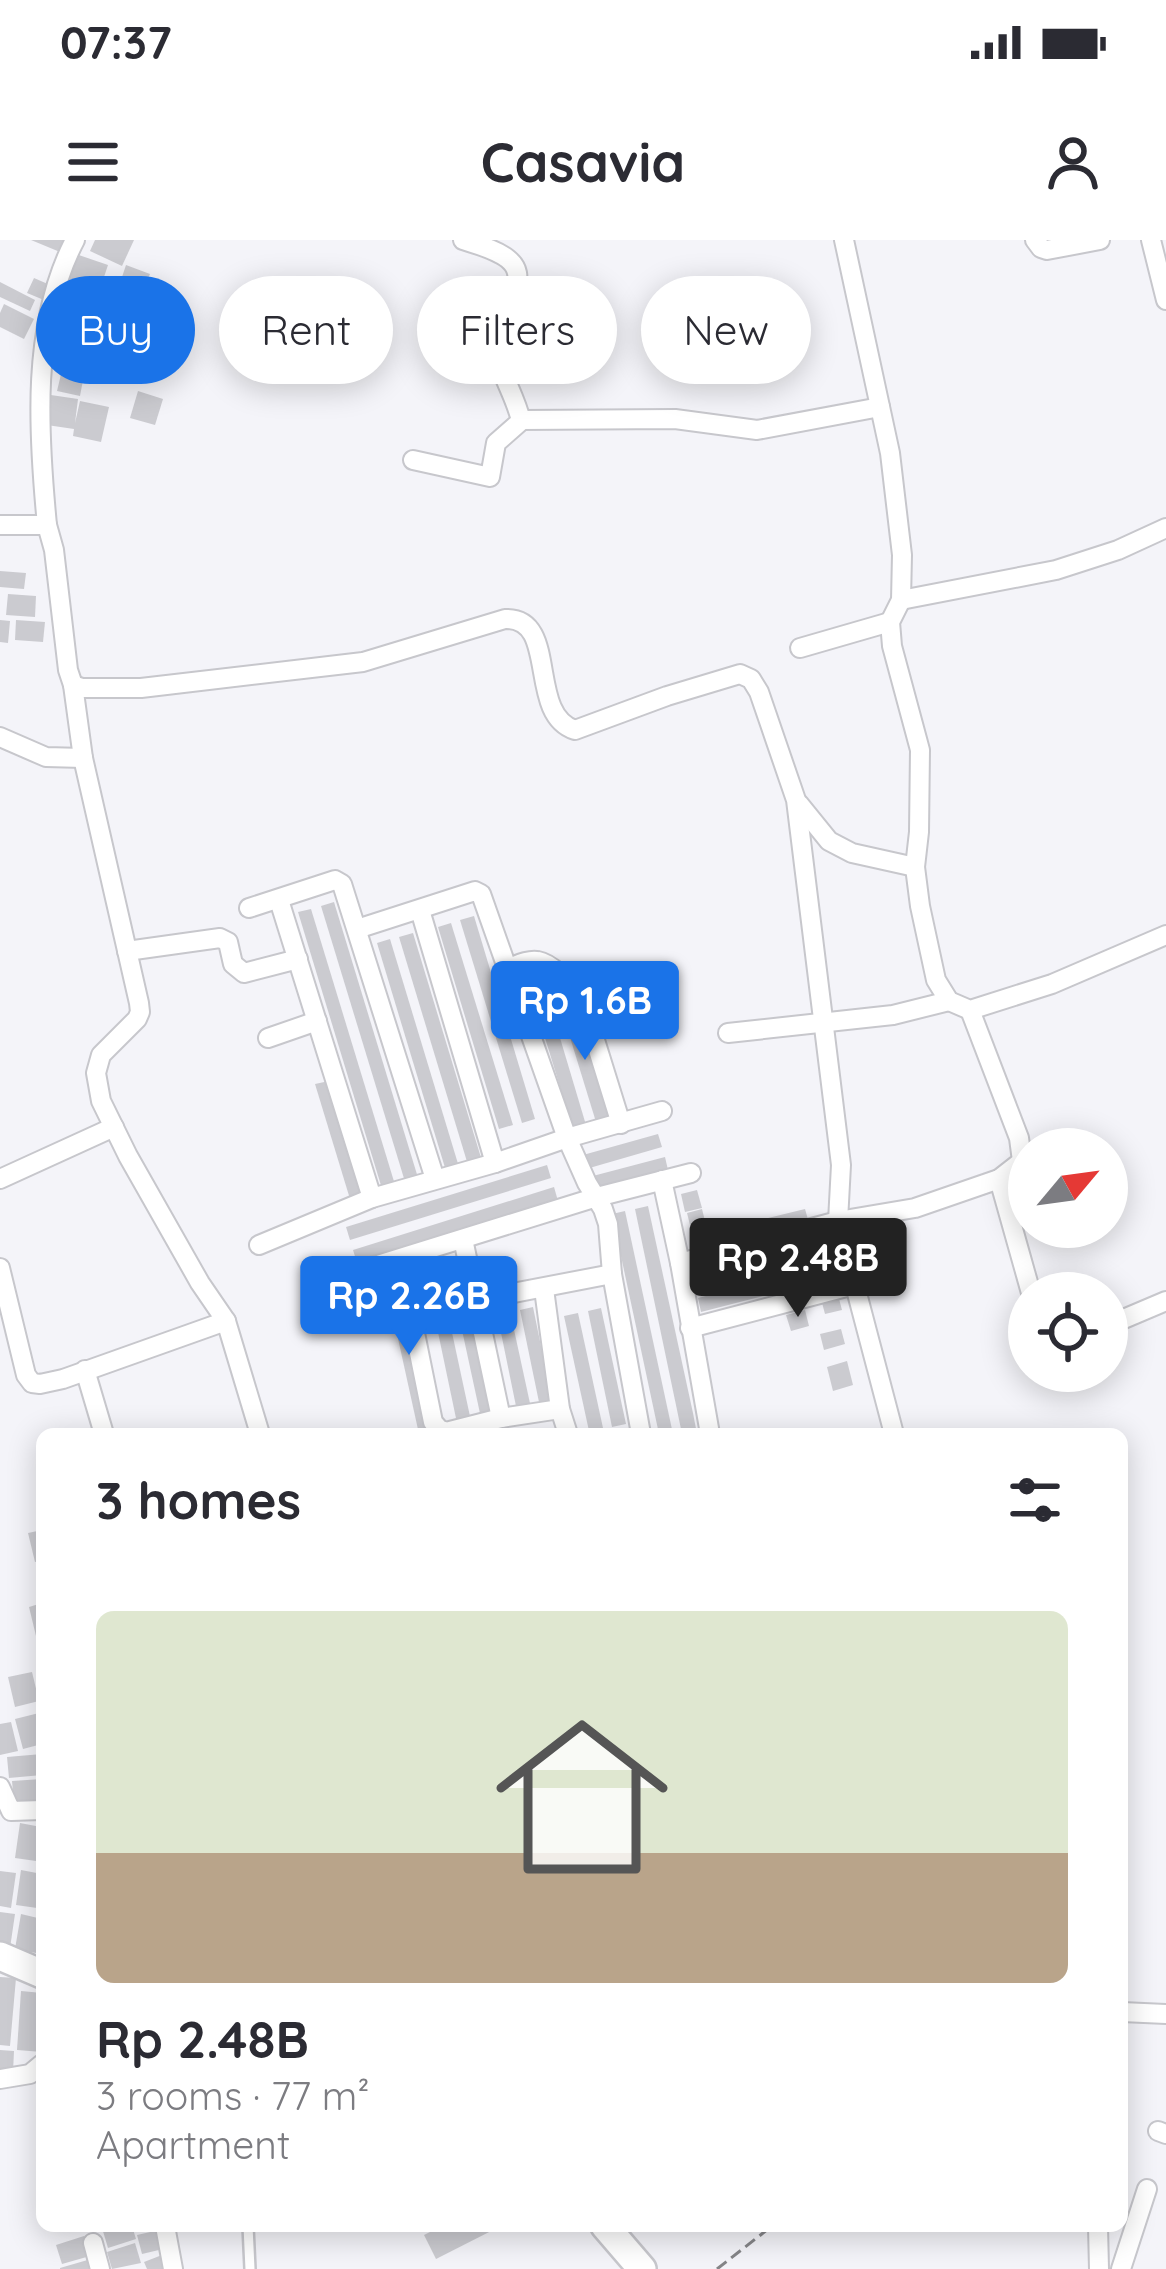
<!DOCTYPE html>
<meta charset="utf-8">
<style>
body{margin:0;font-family:Quicksand,sans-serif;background:#f2f2f3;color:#2b2b33;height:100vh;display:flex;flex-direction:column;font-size:45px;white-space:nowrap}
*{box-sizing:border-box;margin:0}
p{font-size:39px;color:#7c7c81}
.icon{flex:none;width:66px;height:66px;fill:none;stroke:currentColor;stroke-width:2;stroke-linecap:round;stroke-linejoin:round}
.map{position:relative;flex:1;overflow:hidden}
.sheet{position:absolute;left:36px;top:1188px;width:1092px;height:804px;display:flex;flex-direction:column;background:#fff;border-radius:18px;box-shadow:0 6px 30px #0003}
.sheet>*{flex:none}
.guide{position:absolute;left:36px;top:36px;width:1095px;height:108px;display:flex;gap:24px}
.needle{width:78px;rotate:61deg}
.buttons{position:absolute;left:1008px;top:888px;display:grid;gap:24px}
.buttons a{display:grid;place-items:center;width:120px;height:120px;border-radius:50%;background:#fff;box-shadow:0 6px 30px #0003;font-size:60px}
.price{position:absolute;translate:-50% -102px;padding:0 27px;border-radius:12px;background:#1a73e8;color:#fff;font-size:39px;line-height:78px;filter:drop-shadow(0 3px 6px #0008)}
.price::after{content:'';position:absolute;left:50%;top:72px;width:36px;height:27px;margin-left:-18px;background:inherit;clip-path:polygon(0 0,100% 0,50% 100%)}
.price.on{background:#222;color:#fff}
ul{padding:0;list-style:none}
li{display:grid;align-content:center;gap:24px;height:636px;padding:0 60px}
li+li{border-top:3px solid #e1e1e2}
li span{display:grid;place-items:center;height:372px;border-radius:18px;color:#555}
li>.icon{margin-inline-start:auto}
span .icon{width:216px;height:216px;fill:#fffc;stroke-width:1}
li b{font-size:51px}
h2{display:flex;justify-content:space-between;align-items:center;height:144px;padding:0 60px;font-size:51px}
.pill{padding:0 42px;border-radius:54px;background:#fff;box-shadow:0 6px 30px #0003;font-size:42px;line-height:108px}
.pill.on{background:#1a73e8;color:#fff}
.status{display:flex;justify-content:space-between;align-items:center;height:84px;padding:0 60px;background:#fff;direction:ltr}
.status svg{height:33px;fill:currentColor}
header{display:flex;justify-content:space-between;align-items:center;height:156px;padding:0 60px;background:#fff;font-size:54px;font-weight:700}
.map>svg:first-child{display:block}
.building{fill:#cbcbd0}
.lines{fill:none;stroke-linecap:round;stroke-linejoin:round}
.lane-casing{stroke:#c7c7cc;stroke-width:14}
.street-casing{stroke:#c7c7cc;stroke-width:22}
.secondary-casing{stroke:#c7c7cc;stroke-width:32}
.path{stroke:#858588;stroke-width:3;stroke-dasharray:12 6;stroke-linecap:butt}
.lane{stroke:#fff;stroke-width:9}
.street{stroke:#fff;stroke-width:18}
.secondary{stroke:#fff;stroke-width:27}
</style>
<div class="status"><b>07:37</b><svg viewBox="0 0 49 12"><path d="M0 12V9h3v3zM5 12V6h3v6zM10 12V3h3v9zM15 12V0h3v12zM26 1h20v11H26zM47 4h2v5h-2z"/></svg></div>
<header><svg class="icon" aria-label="menu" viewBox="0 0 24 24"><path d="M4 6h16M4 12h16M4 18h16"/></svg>Casavia<svg class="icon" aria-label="person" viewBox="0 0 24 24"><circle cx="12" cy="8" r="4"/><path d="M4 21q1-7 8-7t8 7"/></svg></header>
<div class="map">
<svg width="1166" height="2029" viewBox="0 0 1166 2029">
<rect width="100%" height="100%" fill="#f4f4f9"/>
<g class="building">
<polygon points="31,0 65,0 60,12"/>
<polygon points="95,0 134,0 122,26 90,11"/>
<polygon points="70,12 108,25 99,52 61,40"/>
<polygon points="126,25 150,34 145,46 122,37"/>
<polygon points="34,38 50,45 44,60 27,53"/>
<polygon points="0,42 35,60 30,71 0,57"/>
<polygon points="61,42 107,58 101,75 55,60"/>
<polygon points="112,57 133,64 126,85 113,80 107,102 87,96 93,75 104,79"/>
<polygon points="4,64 34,79 24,99 0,87 0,73"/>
<polygon points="67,66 91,74 78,115 55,107"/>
<polygon points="85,99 104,104 98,127 79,122"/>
<polygon points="62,130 84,135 80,156 57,151"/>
<polygon points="138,151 163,159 155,185 130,178"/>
<polygon points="44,154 78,159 75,183 80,161 109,167 101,202 73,196 74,189 40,184"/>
<polygon points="0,331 26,333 24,349 0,347"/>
<polygon points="8,354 36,356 35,377 6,375"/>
<polygon points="0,380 10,381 8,403 0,402"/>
<polygon points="16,380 45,382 43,402 15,400"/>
<polygon points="334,662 419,941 406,945 321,666"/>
<polygon points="311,669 396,948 383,952 298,672"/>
<polygon points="474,676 535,879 522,883 460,680"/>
<polygon points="451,683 513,885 499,889 438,687"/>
<polygon points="413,693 482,921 468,925 399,697"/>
<polygon points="390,699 459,927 446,931 377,703"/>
<polygon points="574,764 609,878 596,882 561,768"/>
<polygon points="552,771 586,885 573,889 538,775"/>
<polygon points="329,841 363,955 350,959 315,844"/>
<polygon points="658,894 662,907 586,929 583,915"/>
<polygon points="665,917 668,930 593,950 589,937"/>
<polygon points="547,925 551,938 350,1000 346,987"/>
<polygon points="554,947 558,961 357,1023 353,1010"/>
<polygon points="697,950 702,968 685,972 681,954"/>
<polygon points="648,966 693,1173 697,1194 683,1194 681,1189 635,969"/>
<polygon points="702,969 706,985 691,989 687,973"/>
<polygon points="805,969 809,983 694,1011 690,997"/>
<polygon points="625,971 673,1194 659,1194 612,974"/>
<polygon points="818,1003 822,1016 695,1049 691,1035"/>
<polygon points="507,1018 511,1036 494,1039 490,1021"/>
<polygon points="827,1024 831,1042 813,1047 808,1029"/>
<polygon points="462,1027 495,1175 481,1178 449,1030"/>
<polygon points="439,1032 471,1181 457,1183 426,1035"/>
<polygon points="799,1032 802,1046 701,1072 698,1058"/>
<polygon points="400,1041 433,1194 419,1194 386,1044"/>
<polygon points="838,1055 842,1070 825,1074 821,1059"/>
<polygon points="533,1067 553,1165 540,1167 520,1070"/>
<polygon points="601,1068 626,1184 612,1187 588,1071"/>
<polygon points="805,1070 809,1086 791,1091 786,1075"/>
<polygon points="578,1073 603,1188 589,1191 564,1076"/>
<polygon points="513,1085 531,1168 517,1171 500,1088"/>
<polygon points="841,1089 845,1104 824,1110 820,1094"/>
<polygon points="847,1121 853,1145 833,1151 827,1127"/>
<polygon points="42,1290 42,1321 35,1322 28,1293"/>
<polygon points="42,1363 42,1394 36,1396 29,1367"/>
<polygon points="32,1432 39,1461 15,1467 8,1437"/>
<polygon points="39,1473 42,1504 23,1509 15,1479"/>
<polygon points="11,1482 18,1511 0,1515 0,1484"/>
<polygon points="42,1514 42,1535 9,1538 7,1517"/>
<polygon points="42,1539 42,1560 14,1563 12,1541"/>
<polygon points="20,1583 41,1587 36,1621 15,1618"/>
<polygon points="21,1630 42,1634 37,1668 16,1665"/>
<polygon points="0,1631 16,1633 11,1668 0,1666"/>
<polygon points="0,1672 15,1674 10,1708 0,1707"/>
<polygon points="21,1674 42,1679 36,1713 15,1709"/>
<polygon points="0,1737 16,1738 10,1806 0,1805"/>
<polygon points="21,1751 42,1753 42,1812 17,1810"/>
<polygon points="0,1810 14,1811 13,1832 0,1831"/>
<polygon points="108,1986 132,1986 136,1999 108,2008 102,1988"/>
<polygon points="442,1986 501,1986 436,2019 424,1995"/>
<polygon points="159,1990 163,2009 142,2014 137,1995"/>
<polygon points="84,1996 90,2016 62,2024 56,2005"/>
<polygon points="135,2003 141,2023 112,2029 107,2012"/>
<polygon points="162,2015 167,2029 147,2029 144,2022"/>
<polygon points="91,2019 94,2029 60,2029 60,2028"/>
</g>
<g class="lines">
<defs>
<polyline id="lane" points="248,1986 250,2029"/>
<g id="street">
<polyline points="844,0 890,213 902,315 901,360 890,382 892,406 920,510 919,592 915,627 920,666 936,740 949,761 970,770 1052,744 1166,695"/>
<polyline points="1035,0 1041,8 1047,10 1100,0"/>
<polyline points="1151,0 1166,60"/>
<polyline points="521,180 675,179 757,190 880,167"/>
<path d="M413,220L490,237L496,203L521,181C514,149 491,123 495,88C496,76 506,64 512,53C533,18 487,8 463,0"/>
<polyline points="0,285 47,285 54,310 68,430 73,445 83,518 139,763 140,772 137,779 101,815 96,833 101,861 128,916 200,1043 226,1081 260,1194"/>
<path d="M47,285C38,192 31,84 75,0"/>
<polyline points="901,360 1056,330 1118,310 1166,288"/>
<polyline points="800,408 890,382"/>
<path d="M73,445L82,448H141L363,422L505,379C560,377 526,474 575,490L667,456L740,434L751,439L759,452L796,560L841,925L838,981L894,1194"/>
<polyline points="0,497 46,517 83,518"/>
<polyline points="799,564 829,601 852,613 915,627"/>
<polyline points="279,660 372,958"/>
<polyline points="249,668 335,640 342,644 435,939"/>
<polyline points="420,670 495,923"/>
<polyline points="357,689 475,651 481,654 567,898 662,871"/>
<polyline points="127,711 220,698 228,702 233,724 244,733 298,719"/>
<path d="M506,729C515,726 528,719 538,721C551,723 573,745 581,755L621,884"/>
<polyline points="728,793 893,775 949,761"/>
<polyline points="268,798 317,781"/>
<polyline points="0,939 114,887"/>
<polyline points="999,939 1031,1053"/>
<polyline points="662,940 680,1023 710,1194"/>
<polyline points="463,999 501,1178"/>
<polyline points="259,1005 372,958 495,923 567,898 587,943 603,969 608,984 612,1034 641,1194"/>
<polyline points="400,1019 433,1182 439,1189 446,1192 501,1178 560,1169"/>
<polyline points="680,1023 838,981 915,968 999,939 1022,921 1019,898 970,770"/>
<polyline points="371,1027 597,957 691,933"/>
<polyline points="0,1028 26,1135 32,1143 40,1144 63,1139 226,1081"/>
<polyline points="544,1049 560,1169 568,1194"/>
<polyline points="477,1060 612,1034"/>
<polyline points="1107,1086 1166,1061"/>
<polyline points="690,1088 854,1045"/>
<polyline points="85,1130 104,1194"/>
<polyline points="0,1547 11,1571 42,1570"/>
<polyline points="1122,1772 1166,1774"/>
<polyline points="0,1839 30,1834 42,1824"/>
<polyline points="1158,1891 1166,1894"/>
<polyline points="165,1986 173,2029"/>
<polyline points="1098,1986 1099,2029"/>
<polyline points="93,2003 100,2029"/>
<polyline points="1121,2029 1147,1949"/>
</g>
<g id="secondary">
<polyline points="0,1716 42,1734"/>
<polyline points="605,1986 642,2029"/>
</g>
</defs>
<use href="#lane" class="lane-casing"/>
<use href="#street" class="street-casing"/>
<use href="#secondary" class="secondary-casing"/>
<polyline class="path" points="717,2029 772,1986"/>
<use href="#lane" class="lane"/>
<use href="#street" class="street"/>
<use href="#secondary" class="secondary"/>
</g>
</svg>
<div class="buttons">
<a><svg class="needle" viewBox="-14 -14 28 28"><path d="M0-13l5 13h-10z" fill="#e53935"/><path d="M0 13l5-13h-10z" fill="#7c7c81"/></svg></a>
<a><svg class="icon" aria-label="locate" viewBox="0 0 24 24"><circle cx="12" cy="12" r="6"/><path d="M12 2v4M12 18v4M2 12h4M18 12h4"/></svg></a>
</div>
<b class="price" style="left:585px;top:823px">Rp 1.6B</b>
<b class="price on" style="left:798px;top:1080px">Rp 2.48B</b>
<b class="price" style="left:409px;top:1118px">Rp 2.26B</b>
<div class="guide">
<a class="pill on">Buy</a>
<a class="pill">Rent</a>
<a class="pill">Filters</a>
<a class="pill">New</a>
</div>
<section class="sheet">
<h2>3 homes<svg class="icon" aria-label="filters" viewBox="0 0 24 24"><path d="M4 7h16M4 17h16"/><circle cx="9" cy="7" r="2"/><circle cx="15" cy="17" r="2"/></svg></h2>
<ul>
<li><span style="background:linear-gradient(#dfe7d0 65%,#b9a48a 0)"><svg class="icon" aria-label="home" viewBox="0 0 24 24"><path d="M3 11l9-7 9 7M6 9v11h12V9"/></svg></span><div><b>Rp 2.48B</b><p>3 rooms · 77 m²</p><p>Apartment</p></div></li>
</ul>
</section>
</div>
